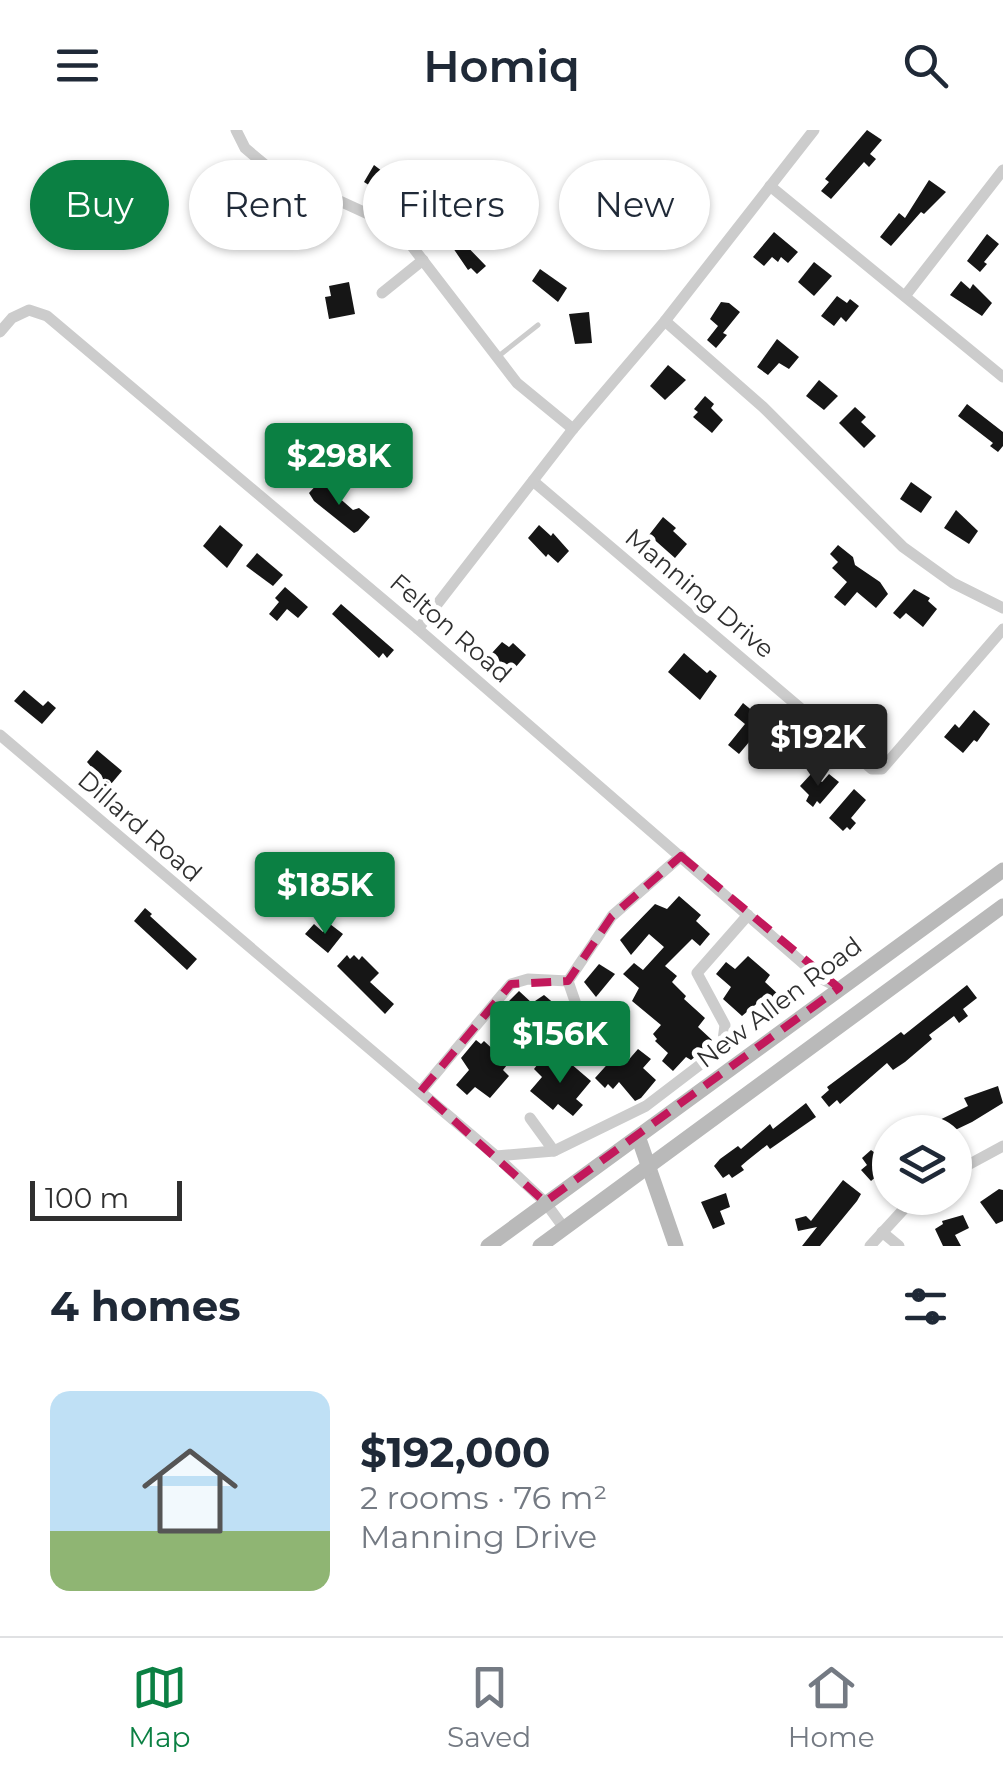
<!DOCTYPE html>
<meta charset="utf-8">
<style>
body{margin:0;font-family:Montserrat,sans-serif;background:#f2f2f3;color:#1f2937;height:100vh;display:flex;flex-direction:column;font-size:38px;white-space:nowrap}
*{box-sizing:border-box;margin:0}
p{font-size:32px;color:#747a83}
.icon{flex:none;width:55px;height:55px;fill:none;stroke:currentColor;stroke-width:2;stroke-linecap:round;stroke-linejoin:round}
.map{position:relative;height:1116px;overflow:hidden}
.details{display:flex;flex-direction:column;background:#fff;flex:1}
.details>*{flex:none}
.guide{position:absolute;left:30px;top:30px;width:945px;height:90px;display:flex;gap:20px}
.controls{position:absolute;left:872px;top:985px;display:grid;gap:20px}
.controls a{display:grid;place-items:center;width:100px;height:100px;border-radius:50%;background:#fff;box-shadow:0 2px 8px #0004;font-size:50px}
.scale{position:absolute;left:30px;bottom:25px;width:152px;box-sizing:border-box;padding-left:10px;border:5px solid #2f2f2f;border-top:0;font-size:28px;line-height:35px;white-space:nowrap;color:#2f2f2f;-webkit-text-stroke:8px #fff;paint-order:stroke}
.price{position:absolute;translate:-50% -85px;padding:0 22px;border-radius:10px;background:#0b8043;color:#fff;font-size:32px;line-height:65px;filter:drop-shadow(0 2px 5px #0008)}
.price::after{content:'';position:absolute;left:50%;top:60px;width:30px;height:22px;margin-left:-15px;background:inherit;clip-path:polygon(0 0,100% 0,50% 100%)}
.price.on{background:#222;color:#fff}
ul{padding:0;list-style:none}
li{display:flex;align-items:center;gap:30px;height:250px;padding:0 50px}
li span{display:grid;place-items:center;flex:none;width:280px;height:200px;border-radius:20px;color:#555}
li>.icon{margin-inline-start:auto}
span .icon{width:120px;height:120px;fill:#fffc;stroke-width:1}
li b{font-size:42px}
h2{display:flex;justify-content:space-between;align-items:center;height:120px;padding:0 50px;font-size:42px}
.pill{padding:0 35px;border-radius:45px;background:#fff;box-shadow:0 2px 8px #0004;font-size:35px;line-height:90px}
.pill.on{background:#0b8043;color:#fff}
header{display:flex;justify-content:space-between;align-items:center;height:130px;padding:0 50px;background:#fff;font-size:45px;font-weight:600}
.dock{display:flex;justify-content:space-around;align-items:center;height:140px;border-top:2px solid #e0e1e3;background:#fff;font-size:28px;color:#747a83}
.dock a{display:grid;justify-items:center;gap:5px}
.dock .on{color:#0b8043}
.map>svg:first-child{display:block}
.building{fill:#161616}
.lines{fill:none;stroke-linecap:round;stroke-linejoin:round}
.lane{stroke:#ccc;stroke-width:5}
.street{stroke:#ccc;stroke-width:11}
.secondary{stroke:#b9b9b9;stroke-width:15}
.marked{fill:none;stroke:#c2185b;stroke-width:8;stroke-dasharray:20 12;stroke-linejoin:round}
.labels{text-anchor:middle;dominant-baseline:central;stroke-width:10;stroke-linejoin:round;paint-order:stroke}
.street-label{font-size:25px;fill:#2f2f2f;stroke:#fff}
</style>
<header><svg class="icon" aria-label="menu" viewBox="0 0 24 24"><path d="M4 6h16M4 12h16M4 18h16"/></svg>Homiq<svg class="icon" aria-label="search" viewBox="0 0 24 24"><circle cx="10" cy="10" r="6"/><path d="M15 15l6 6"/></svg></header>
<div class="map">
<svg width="1003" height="1116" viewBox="0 0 1003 1116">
<rect width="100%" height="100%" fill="#fff"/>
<g class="building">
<polygon points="867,0 882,10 870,24 876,29 869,37 864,32 831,69 821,61 829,52 825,49"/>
<polygon points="374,35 427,75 486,136 477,144 471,138 468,140 453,118 400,69 377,55 375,59 364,52"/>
<polygon points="929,50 946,62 924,84 921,82 891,116 880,107 899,83 905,88"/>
<polygon points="269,67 332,92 326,105 264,79"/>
<polygon points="774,102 798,122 788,133 781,127 778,132 772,127 764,136 753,127"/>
<polygon points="987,104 999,114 984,132 987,134 980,142 967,131"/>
<polygon points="814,132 832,146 814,166 798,152"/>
<polygon points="540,139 567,158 558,172 532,151"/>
<polygon points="961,151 970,159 973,154 992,173 982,186 950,165"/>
<polygon points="349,152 355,184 329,189 325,167 331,166 329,156"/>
<polygon points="837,166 847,173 850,169 859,176 846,192 841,187 834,196 821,186"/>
<polygon points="721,172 729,173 740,182 723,203 727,205 716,218 707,210 718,196 710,189"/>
<polygon points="589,182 592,213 575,214 569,184"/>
<polygon points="777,209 799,227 789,239 779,233 768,245 757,237"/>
<polygon points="668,235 686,250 665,270 650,256"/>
<polygon points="819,250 838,266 824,280 806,266"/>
<polygon points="705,266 714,274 711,278 723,290 712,303 693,287 698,282 694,279"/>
<polygon points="967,274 1003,302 1003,316 998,322 990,316 993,313 958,286"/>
<polygon points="855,277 866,287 861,292 876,306 864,318 839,293"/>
<polygon points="320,351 353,380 359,378 370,387 358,401 354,403 314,371 309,363"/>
<polygon points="911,352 932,367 921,383 900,369"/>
<polygon points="956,380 978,401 969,414 944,398"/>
<polygon points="663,387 676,398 673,401 687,414 675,428 649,405"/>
<polygon points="220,395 243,415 227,438 203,416"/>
<polygon points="539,395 551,406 553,403 569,421 558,433 548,424 546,427 528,408"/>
<polygon points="838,415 853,427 855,435 880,452 888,464 876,478 857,462 845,476 834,467 847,452 832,438 838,432 830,424"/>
<polygon points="257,423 283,445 273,456 246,436"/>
<polygon points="285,457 308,477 298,488 287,479 277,491 269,484 279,472 275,468"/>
<polygon points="914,459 930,468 928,471 937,479 923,497 906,483 900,489 893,483"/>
<polygon points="341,474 394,520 387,528 383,523 379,528 332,484"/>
<polygon points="502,512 509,517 513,513 526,525 509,545 491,524"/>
<polygon points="684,523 707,543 710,540 717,546 700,570 668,542"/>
<polygon points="24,560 43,576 48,571 56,578 42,594 14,571"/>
<polygon points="743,573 766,592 739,624 728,615 745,594 734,585"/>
<polygon points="974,580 990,594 977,612 974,610 963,623 944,607 955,594 959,598"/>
<polygon points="97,620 122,641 111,654 102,649 87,632"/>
<polygon points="811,644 822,652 829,644 839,652 820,674 817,671 813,677 806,671 809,665 800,656"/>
<polygon points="854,659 866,670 851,688 856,693 850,700 847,697 843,701 829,688"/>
<polygon points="679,766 701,785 696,791 710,804 700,816 692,809 665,836 677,846 672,852 686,866 684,869 705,888 698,897 712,910 700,923 691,930 686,927 673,941 662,931 668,923 655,911 657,909 653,904 661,895 632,871 639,858 623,844 634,833 643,840 664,817 649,804 631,825 620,810 655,774 667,779"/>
<polygon points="145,778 152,784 150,786 197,829 187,840 134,791"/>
<polygon points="314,794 323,802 330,794 343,804 328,823 305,804"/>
<polygon points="347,825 350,829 354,825 359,830 362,826 379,843 370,852 394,874 385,884 337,836"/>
<polygon points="748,826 770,845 765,852 779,865 769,876 761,870 742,886 723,869 731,857 716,844 726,832 735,839"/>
<polygon points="599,834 615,844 596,867 584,852"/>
<polygon points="967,855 977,868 963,879 968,886 959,893 954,886 929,905 932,909 905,932 893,940 887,933 840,974 837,970 829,977 821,967 829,960 827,957 901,902 904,905"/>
<polygon points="519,861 532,873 544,865 562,880 558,885 561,887 549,900 557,907 547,919 532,906 526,912 504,893 515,879 508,872"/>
<polygon points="476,910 481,914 484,911 497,923 503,915 515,925 503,940 509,946 490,968 475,957 467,965 456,955 469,940 461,928"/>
<polygon points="638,919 651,929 643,938 656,950 641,968 635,971 619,952 613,959 608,954 605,958 595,948 613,928 625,934"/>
<polygon points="543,927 559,941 570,933 591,951 576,969 583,975 573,986 558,974 553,980 530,961 542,947 534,939"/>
<polygon points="998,956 1003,973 972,992 951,1002 915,1002 968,976 964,968"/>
<polygon points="806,973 816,987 770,1019 767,1015 748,1030 741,1036 744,1040 732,1048 729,1044 723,1048 714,1036 720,1029 738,1016 741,1019 770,994 773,999"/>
<polygon points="890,1014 890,1035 871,1051 861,1040 867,1035 862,1028 871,1020 878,1025"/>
<polygon points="843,1050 861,1064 857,1071 820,1116 802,1116 817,1097 798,1101 795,1089 806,1086 811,1091"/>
<polygon points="999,1059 1003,1060 1003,1091 996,1094 980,1072"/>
<polygon points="726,1063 730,1077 720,1081 725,1094 713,1099 701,1072"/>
<polygon points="963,1085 969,1098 955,1105 961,1116 943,1116 935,1099 943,1094 942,1091"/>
</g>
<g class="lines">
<polyline class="lane" points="500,225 538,195"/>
<g class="street">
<polyline points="236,0 245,18 270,39 368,84 411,115 517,253 573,299"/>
<polyline points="770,56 1003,247"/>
<polyline points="382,163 423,130"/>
<polyline points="905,166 1003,40"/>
<polyline points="665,191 763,277 903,417 953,453 1003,478"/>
<polyline points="0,202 12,188 29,180 47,186 418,499 820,848 839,858"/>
<polyline points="533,351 872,639 882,639 1003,499"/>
<polyline points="418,499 573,299 665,191 814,0"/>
<polyline points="0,605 496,1026 545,1072 564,1098"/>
<polyline points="568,851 612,786 681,726"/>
<polyline points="568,851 590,915 621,898"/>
<polyline points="421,961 511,854 528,849 568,851"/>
<polyline points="530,988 554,1021"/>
<polyline points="496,1026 554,1021 646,976 722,918 725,895 697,843 748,785"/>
<polyline points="955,1042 1003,1016"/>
<polyline points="882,1102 899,1116"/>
<polyline points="870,1116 914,1068"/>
</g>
<g class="secondary">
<polyline points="639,1009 676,1116"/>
<polyline points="488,1116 1003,740"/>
<polyline points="540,1116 1003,776"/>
</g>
</g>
<path class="marked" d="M681,726L839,858L545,1072L421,961L511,854L568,851L612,786Z"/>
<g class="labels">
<g class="street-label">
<text transform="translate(700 463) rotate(40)">Manning Drive</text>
<text transform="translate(451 498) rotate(41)">Felton Road</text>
<text transform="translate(140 696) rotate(41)">Dillard Road</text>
<text transform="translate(779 872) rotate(-37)">New Allen Road</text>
</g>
</g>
</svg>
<div class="controls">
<a><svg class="icon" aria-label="layers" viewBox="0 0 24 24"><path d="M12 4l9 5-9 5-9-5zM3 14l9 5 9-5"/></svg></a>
</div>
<div class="scale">100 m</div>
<b class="price" style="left:339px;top:378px">$298K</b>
<b class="price on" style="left:818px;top:659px">$192K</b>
<b class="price" style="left:325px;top:807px">$185K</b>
<b class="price" style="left:560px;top:956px">$156K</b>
<div class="guide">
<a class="pill on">Buy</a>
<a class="pill">Rent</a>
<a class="pill">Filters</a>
<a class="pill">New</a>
</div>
</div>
<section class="details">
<h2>4 homes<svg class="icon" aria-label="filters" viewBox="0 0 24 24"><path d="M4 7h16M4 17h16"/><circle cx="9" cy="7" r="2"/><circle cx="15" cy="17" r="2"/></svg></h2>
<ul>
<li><span style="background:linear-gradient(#bfe0f5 70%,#8fb573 0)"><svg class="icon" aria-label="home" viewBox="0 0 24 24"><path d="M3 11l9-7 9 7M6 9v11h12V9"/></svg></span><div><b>$192,000</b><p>2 rooms · 76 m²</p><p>Manning Drive</p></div></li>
</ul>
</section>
<nav class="dock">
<a class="on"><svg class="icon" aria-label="map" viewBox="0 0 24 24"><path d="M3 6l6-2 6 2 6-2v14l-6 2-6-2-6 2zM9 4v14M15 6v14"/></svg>Map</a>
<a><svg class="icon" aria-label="saved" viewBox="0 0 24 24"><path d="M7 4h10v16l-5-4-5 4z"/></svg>Saved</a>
<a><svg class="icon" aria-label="home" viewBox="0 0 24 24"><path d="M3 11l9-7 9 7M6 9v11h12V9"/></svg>Home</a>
</nav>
